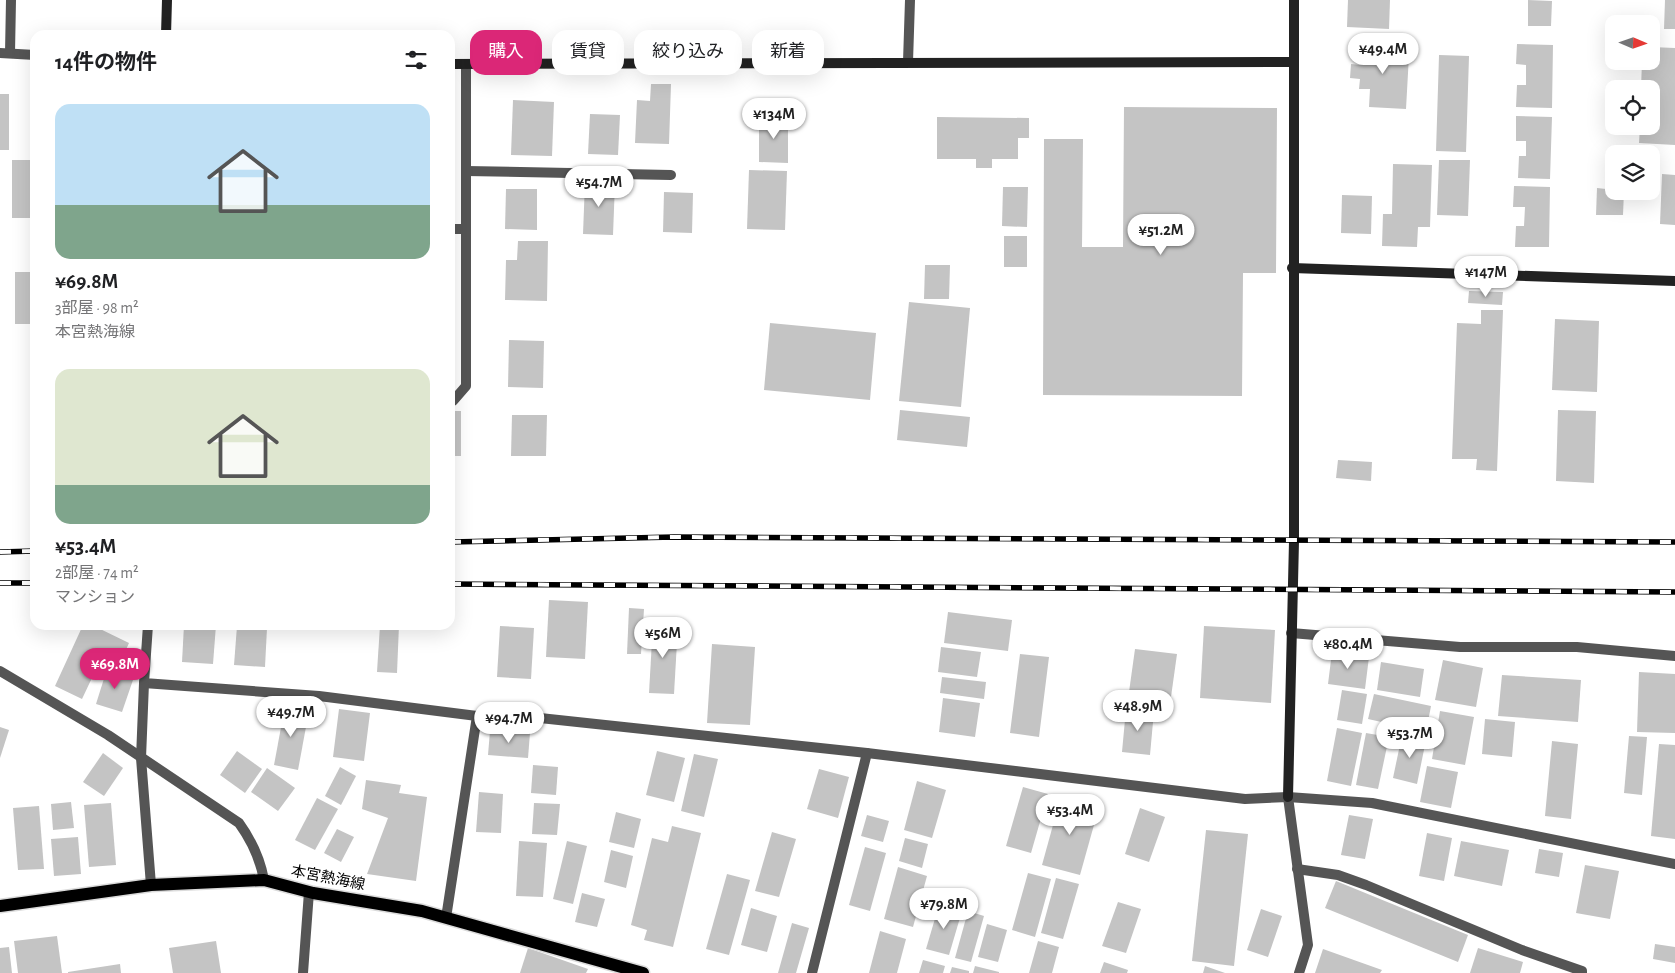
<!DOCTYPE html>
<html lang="ja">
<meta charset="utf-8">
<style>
body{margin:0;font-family:"Alegreya Sans","Noto Sans JP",sans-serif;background:#f6f6f6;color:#202124;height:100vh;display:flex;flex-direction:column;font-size:19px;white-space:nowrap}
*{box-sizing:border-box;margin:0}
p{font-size:16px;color:#757577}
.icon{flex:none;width:28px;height:28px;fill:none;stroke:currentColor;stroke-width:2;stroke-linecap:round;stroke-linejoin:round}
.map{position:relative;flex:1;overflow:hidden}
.details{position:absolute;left:30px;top:30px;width:425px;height:600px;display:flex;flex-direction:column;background:#fff;border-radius:15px;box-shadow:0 5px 20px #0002}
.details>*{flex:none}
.top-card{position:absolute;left:470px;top:30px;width:475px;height:45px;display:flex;gap:10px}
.needle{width:32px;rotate:92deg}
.fabs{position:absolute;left:1605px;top:15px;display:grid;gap:10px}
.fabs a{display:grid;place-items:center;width:55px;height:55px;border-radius:10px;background:#fff;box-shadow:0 5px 20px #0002;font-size:25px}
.price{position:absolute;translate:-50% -42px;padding:0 11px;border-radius:18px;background:#fff;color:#222;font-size:16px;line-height:32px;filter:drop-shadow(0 1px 2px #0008)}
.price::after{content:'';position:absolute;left:50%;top:30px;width:15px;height:11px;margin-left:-8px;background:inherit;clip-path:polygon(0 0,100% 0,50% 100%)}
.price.selected{background:#db2777;color:#fff}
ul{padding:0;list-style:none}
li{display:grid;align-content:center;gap:10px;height:265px;padding:0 25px}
li span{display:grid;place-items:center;height:155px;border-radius:15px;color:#555}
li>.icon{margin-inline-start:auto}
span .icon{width:90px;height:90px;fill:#fffc;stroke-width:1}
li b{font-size:21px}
h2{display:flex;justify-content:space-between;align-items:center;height:60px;padding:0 25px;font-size:21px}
.tag{padding:0 18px;border-radius:15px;background:#fff;box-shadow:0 5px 20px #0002;font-size:18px;line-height:45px}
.tag.selected{background:#db2777;color:#fff}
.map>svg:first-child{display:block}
.building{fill:#c4c4c4}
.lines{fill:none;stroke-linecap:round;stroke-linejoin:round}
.primary-casing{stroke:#dbdbdb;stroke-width:15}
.street{stroke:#555;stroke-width:10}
.secondary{stroke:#222;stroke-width:10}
.primary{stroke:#000;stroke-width:12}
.rail-casing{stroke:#000;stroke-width:5.5}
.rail{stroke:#fff;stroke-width:4;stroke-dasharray:11;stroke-linecap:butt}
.labels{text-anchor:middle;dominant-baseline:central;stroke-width:4.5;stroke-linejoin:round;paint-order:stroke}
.street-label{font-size:15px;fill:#000;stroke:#fff}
</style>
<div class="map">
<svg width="1675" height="973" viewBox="0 0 1675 973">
<rect width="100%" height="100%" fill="#fff"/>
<g class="building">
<polygon points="1348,0 1390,0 1389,29 1347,27"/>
<polygon points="1528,0 1552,1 1551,26 1528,26"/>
<polygon points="1665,0 1675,0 1675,29 1664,29"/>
<polygon points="1361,42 1396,44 1395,55 1409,55 1406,109 1369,107 1370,89 1359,89 1360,79 1350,78 1351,64 1360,65"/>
<polygon points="1517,44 1553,45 1552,108 1516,107 1517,85 1526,85 1526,65 1516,64"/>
<polygon points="1651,47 1675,48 1675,145 1639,143 1640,126 1651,126 1651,89 1641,89 1642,61 1651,61"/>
<polygon points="1439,55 1469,56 1466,152 1436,151"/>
<polygon points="651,84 671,84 669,144 635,143 637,100 650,101"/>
<rect x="0" y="94" width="9" height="56"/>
<polygon points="513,100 554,102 552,156 511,155"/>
<polygon points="1124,107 1277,108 1276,273 1243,273 1242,396 1043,395 1044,139 1083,139 1082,247 1123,247"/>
<polygon points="590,114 620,115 618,155 588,154"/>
<polygon points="759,116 788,117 788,163 759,162"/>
<polygon points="1516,116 1552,117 1550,179 1518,178 1519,156 1526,156 1526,141 1516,141"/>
<polygon points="937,117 1029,118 1029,138 1018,138 1018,159 992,159 992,168 976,168 976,159 937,159"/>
<rect x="12" y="160" width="23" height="58"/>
<polygon points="1439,160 1470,160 1468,216 1437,215"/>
<polygon points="1393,164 1432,165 1430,227 1418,227 1417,247 1382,246 1383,214 1392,214"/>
<polygon points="1605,164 1614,165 1614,179 1605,178"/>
<polygon points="749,170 787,171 785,230 747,229"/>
<polygon points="1662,174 1675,175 1675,225 1660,224"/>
<polygon points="585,182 615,183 613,235 583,234"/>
<polygon points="1514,186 1550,187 1549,247 1515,247 1516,226 1524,226 1525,207 1513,207"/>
<polygon points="1003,187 1028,187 1027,227 1002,226"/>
<polygon points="1597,188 1624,191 1623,215 1596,215"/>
<polygon points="506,189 537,189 537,230 505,229"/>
<polygon points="664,192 693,193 692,233 663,232"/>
<polygon points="1342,195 1372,196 1371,234 1341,233"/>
<rect x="1004" y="236" width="23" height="31"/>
<polygon points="518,241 548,241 547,301 505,300 506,260 517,260"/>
<polygon points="925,265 950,265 949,299 924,299"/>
<rect x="15" y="272" width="20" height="52"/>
<polygon points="1469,291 1503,292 1502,305 1468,303"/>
<polygon points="909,302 970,308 961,407 899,401"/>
<polygon points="1481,310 1503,310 1497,471 1476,470 1477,459 1452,459 1457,323 1481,324"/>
<polygon points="1555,319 1599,321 1597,392 1552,390"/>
<polygon points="770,323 876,333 870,400 764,390"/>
<polygon points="509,340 544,341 543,388 508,387"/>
<polygon points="900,410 970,417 967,447 897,440"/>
<polygon points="1558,410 1596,411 1594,483 1556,481"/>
<rect x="450" y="411" width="11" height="45"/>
<polygon points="512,415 547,415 546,456 511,456"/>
<polygon points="1338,460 1372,462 1371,481 1336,478"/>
<polygon points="549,600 588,602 585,659 546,657"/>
<polygon points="629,608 644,609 641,654 627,654"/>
<polygon points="948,612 1012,620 1008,651 944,643"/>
<polygon points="653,623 678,625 674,694 649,693"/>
<polygon points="83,625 92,625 129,643 117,669 100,661 82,699 55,686"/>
<polygon points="184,625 216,625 213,664 182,662"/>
<polygon points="319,625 349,625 349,629 319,627"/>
<polygon points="380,625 399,625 397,673 377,672"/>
<polygon points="237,626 267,628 265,667 234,665"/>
<polygon points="500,626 534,628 531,679 497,677"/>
<polygon points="1204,626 1275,630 1271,703 1200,698"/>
<polygon points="712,644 755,647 750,725 707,723"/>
<polygon points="941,647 981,652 977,677 938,672"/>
<polygon points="1135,649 1177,654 1171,697 1129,692"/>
<polygon points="1332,652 1369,657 1365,689 1328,684"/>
<polygon points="1020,654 1049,657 1039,737 1010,733"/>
<polygon points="1443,660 1483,668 1476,707 1435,700"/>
<polygon points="1381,662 1424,669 1420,697 1377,690"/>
<polygon points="107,669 134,677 122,712 96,704"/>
<polygon points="1639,672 1675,674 1675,733 1637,732"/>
<polygon points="1502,675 1581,680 1578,722 1498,716"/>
<polygon points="942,677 986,682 984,699 940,693"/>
<polygon points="1342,690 1367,694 1362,724 1337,720"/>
<polygon points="1374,694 1431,706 1426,732 1368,719"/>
<polygon points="943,698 980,703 975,737 939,732"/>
<polygon points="285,706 309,711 298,770 274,765"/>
<polygon points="339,709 370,713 364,761 333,757"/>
<polygon points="1126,709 1154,711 1150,755 1122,752"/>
<polygon points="1440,711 1474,717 1465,765 1432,759"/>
<polygon points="1485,719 1515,722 1512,757 1482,754"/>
<polygon points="0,727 9,730 0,758"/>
<polygon points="1337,728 1362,733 1351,786 1327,781"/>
<polygon points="490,731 530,733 528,758 488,755"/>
<polygon points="1366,733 1389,737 1378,789 1356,785"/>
<polygon points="1402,735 1426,740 1417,784 1393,778"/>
<polygon points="1629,736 1647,737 1642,795 1624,793"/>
<polygon points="1552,741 1578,744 1571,819 1545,816"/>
<polygon points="1659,744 1675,745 1675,839 1651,836"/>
<polygon points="237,751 262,769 245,793 220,775"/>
<polygon points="657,751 685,758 674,802 646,795"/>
<polygon points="103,753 123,768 104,796 83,782"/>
<polygon points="694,754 718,759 704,817 681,811"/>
<polygon points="533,765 558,767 556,795 531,793"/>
<polygon points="1427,766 1458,772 1451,808 1420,802"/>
<polygon points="340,767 356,776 341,805 325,796"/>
<polygon points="267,768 295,788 278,811 251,792"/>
<polygon points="819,769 849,777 838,818 807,809"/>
<polygon points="366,780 401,785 399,793 427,797 416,881 367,874 388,818 362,809"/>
<polygon points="917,781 946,790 932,838 904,830"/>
<polygon points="1023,787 1048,794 1031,853 1006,846"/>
<polygon points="479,792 503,794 501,833 476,832"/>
<polygon points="1061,796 1099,807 1080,875 1042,865"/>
<polygon points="317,798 338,809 315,850 295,840"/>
<polygon points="71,802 74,828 53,830 51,804"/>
<polygon points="111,803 116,865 89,867 84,805"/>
<polygon points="534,803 560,804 557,835 532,834"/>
<polygon points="39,806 44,869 18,870 13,808"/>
<polygon points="1140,808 1165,817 1149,862 1125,854"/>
<polygon points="616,812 641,819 634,848 609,842"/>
<polygon points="867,815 889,821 883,842 861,836"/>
<polygon points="1349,815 1373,819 1365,859 1341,855"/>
<polygon points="672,826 701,833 673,947 644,940 647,930 631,925 652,838 668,842"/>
<polygon points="337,829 354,837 341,862 324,853"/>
<polygon points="1206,830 1248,834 1234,966 1192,961"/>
<polygon points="772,832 796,839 779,897 755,891"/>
<polygon points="1427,833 1452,838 1444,881 1419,876"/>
<polygon points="78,837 81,874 54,876 51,839"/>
<polygon points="905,838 928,844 922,868 899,861"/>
<polygon points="519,841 547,843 543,897 516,896"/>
<polygon points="567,841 587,846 573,904 553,899"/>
<polygon points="1461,841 1509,850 1502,886 1454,876"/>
<polygon points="865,847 886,853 870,911 849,905"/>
<polygon points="1539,849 1563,853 1559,877 1535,873"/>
<polygon points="611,850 633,856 626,888 604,882"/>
<polygon points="1585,865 1619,871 1610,919 1576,913"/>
<polygon points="898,867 927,876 913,927 884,919"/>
<polygon points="1028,873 1051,879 1035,937 1012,930"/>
<polygon points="727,874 750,880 729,955 706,949"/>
<polygon points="1056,878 1079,884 1063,939 1041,933"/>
<polygon points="1336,881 1468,935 1458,962 1325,908"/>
<polygon points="582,893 605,899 597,927 575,922"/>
<polygon points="1118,902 1141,909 1126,953 1102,946"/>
<polygon points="939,905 962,911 949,955 926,949"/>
<polygon points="751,908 777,916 767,952 741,945"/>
<polygon points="1261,909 1282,916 1268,957 1247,950"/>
<polygon points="968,911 984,916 971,962 955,958"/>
<polygon points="792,923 809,928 796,973 778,973"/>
<polygon points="987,924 1007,930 998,962 978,957"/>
<polygon points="880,931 906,939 897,973 869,973"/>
<polygon points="57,936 62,973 18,973 14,941"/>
<polygon points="216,941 221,973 173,973 169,948"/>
<polygon points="1038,941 1059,947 1052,973 1029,973"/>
<polygon points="1655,944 1675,947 1675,963 1653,959"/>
<polygon points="9,947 12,973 0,973 0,948"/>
<polygon points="528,948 588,969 586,973 520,973"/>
<polygon points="1478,948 1523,962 1520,973 1470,973"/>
<polygon points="1323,949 1382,970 1380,973 1315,973"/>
<polygon points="923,960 945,966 943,973 919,973"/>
<polygon points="1104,962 1128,970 1127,973 1100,973"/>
<polygon points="120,964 121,973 68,973 68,972"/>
<polygon points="975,966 999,972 999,973 973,973"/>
<polygon points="1205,966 1225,973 1203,973"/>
<polygon points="952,967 969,971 969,973 950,973"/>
</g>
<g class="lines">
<defs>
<polyline id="primary" points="0,906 151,885 264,880 313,893 422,911 643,973"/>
</defs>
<use href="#primary" class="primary-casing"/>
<g class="street">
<polyline points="0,53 35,55"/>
<polyline points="10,53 11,0"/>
<polyline points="908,62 910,0"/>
<polyline points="466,171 671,175"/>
<polyline points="450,229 466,229"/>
<polyline points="450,401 453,401 466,386 466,64"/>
<polyline points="148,625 144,683 319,696 477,716 540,718 867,753 1245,799 1288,797 1372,803 1675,864"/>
<polyline points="1291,633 1460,647 1577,647 1675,656"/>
<path d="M0,671L108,735L239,823C252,841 260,858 264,880"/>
<polyline points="144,683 141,758 151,885"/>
<polyline points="1288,797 1308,945 1299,973"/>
<polyline points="1297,869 1338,875 1366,885 1522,950 1582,971 1582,973"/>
<polyline points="446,918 477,716"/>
<polyline points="303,973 309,892"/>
<polyline points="812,973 867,753"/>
</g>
<g class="secondary">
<polyline points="166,35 167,0"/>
<polyline points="450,64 1293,62"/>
<polyline points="1292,268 1675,281"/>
<polyline points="1288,797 1294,541 1294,0"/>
</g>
<use href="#primary" class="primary"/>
<defs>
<g id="rail">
<polyline points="450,542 674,537 1675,542"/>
<polyline points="0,552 35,551"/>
<polyline points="0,583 35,583"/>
<polyline points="450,584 1675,592"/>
</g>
</defs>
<use href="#rail" class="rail-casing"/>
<use href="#rail" class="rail"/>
</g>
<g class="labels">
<g class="street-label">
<text transform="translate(328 878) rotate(11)">本宮熱海線</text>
</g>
</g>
</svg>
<div class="fabs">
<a><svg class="needle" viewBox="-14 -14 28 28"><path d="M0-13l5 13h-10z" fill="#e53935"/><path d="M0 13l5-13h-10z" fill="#757577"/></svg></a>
<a><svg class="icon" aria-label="locate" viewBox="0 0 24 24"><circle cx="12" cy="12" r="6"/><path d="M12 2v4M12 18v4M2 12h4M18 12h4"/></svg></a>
<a><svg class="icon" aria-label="layers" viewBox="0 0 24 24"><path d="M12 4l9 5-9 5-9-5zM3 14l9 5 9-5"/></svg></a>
</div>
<b class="price" style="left:1383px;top:75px">¥49.4M</b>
<b class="price" style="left:774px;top:140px">¥134M</b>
<b class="price" style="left:599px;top:208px">¥54.7M</b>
<b class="price" style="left:1161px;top:256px">¥51.2M</b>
<b class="price" style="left:1486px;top:298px">¥147M</b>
<b class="price" style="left:663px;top:659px">¥56M</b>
<b class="price" style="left:1348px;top:670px">¥80.4M</b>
<b class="price selected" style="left:115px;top:690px">¥69.8M</b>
<b class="price" style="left:1138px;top:732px">¥48.9M</b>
<b class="price" style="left:291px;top:738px">¥49.7M</b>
<b class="price" style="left:509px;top:744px">¥94.7M</b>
<b class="price" style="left:1410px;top:759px">¥53.7M</b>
<b class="price" style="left:1070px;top:836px">¥53.4M</b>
<b class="price" style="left:944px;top:930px">¥79.8M</b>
<div class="top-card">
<a class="tag selected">購入</a>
<a class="tag">賃貸</a>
<a class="tag">絞り込み</a>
<a class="tag">新着</a>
</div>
<section class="details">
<h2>14件の物件<svg class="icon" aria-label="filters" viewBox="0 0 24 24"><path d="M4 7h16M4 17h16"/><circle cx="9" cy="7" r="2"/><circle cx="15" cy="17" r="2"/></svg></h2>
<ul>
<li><span style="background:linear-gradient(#bfe0f5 65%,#7fa58c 0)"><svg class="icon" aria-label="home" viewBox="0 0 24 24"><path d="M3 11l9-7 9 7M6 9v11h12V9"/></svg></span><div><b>¥69.8M</b><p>3部屋 · 98 m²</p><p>本宮熱海線</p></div></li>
<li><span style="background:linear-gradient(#dfe7d0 75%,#7fa58c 0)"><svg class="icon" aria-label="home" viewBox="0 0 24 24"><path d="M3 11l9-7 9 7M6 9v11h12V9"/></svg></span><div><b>¥53.4M</b><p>2部屋 · 74 m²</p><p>マンション</p></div></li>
</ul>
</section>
</div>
